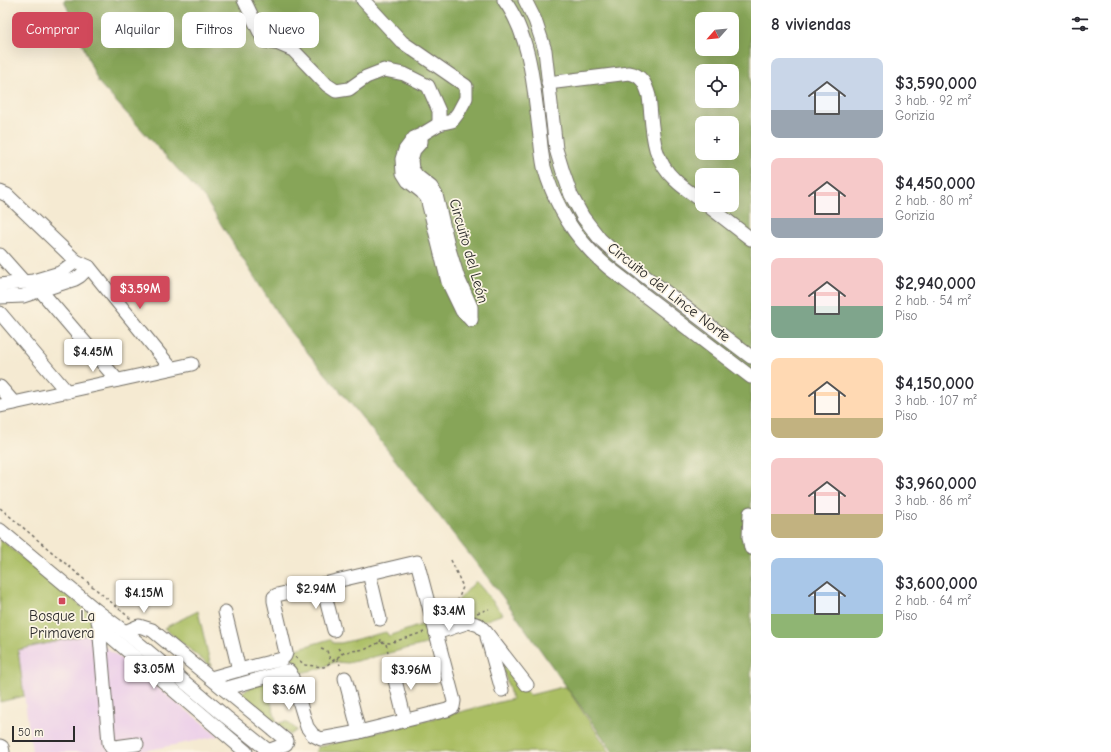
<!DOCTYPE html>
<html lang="es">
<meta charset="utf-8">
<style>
body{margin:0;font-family:"Comic Neue",sans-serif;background:#f2f2f3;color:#2b2b33;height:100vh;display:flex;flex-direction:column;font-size:15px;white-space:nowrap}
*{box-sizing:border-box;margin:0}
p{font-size:13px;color:#7c7c81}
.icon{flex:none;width:22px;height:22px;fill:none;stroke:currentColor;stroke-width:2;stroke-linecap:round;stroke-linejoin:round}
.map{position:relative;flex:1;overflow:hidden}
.side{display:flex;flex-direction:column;background:#fff;width:360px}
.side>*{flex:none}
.banner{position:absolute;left:12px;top:12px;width:380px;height:36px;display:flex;gap:8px}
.needle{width:26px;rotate:243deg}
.fabs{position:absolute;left:695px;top:12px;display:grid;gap:8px}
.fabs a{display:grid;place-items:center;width:44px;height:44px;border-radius:8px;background:#fff;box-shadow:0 4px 16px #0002;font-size:20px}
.scale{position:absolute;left:12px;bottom:10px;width:63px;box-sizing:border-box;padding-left:4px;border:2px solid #2b2b2b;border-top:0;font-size:11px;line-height:14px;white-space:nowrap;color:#2b2b2b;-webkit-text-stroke:3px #fcf5e5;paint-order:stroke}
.price{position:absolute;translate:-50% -34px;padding:0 9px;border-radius:4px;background:#fff;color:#222;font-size:13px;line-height:26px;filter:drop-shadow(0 1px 2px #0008)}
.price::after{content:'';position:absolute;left:50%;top:24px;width:12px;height:9px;margin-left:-6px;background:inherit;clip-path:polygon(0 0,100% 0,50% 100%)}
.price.active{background:#d1495b;color:#fff}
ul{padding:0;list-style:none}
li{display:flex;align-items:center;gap:12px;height:100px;padding:0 20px}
li span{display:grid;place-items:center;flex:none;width:112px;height:80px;border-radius:8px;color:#555}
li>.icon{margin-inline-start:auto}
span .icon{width:48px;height:48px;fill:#fffc;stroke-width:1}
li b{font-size:17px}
h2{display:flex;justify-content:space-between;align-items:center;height:48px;padding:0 20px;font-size:17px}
.pill{padding:0 14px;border-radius:8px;background:#fff;box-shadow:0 4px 16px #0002;font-size:14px;line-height:36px}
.pill.active{background:#d1495b;color:#fff}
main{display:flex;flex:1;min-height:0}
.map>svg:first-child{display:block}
.built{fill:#edd1e9}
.green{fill:#aabe63;stroke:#6a7447}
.forest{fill:#87a559;stroke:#596842;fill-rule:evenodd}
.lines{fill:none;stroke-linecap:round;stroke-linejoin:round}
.minor-casing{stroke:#726e65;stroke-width:15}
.path{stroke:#726e65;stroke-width:1.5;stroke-dasharray:3 3;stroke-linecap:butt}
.minor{stroke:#fff;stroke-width:13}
.poi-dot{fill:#d1495b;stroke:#fcf5e5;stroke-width:1.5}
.labels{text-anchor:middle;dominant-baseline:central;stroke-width:3.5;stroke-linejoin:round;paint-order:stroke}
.street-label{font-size:15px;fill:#2b2b2b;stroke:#fcf5e5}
.poi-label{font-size:15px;fill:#2b2b2b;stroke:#fcf5e5}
</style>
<main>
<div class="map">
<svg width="751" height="752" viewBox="0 0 751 752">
<rect width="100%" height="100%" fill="#fcf5e5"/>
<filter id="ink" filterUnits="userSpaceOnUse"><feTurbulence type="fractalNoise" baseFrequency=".025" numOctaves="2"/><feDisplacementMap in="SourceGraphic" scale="8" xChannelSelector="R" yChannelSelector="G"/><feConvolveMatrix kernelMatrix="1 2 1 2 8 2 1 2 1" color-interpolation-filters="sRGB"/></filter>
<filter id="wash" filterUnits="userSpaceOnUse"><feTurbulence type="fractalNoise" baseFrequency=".012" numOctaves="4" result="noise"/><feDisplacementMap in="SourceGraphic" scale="16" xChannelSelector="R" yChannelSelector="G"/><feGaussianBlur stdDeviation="0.9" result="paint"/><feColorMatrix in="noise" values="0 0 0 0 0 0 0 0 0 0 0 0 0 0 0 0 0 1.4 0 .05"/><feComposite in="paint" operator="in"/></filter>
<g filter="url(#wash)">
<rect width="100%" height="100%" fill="#f5ead2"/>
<polygon class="built" points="89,634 219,736 139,752 32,752 18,650"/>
<g class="green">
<polygon points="0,539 92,615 89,634 18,650 24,696 0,702"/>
<polygon points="476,581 503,614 484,621 435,629 433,623 441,616 456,612 454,605"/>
<polygon points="198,611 211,667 164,628"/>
<polygon points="424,624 430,643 348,663 335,662 319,669 296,674 295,667 290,665 245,676 244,673 288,662 291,659 290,651 330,639 333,643 341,643 386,632 389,636"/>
<polygon points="500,658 530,695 562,687 566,687 610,752 315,752 318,747 512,699"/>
<polygon points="265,680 277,724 286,721 297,730 290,735 241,693"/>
</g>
<path class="forest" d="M64,0H751V752H613L502,596L356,410L286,327L205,199L98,82ZM702,19H732V49H702ZM702,71H732V101H702ZM702,123H732V153H702ZM702,175H732V205H702Z"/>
</g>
<g filter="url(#ink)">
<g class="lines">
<defs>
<g id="minor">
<polyline points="244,0 264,41 279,44 293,50 327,85 336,91 349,89 366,77 384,70 404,74 428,86 439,111 439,124 452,121 458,113 466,98 466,86 402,42 363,0"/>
<path d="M504,0C532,38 534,92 540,137C541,147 542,157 544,167C552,196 568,227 589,249C595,256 602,262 609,268L751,377"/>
<polyline points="525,0 535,20 545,50 556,149 563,172 571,195 583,217 600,239 621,258 751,357"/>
<path d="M548,83L629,73C642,75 646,85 649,96C653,128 650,157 675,180C683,188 693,194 702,201"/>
<polyline points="439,124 421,135 414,138 405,150 402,159 403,173 408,181 422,192 427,198 448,282 462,311 471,320"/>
<polyline points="421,139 421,142 414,150 411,160 412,169 417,176 431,187 436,195 449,249 458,278 471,307 471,320"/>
<polyline points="0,192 7,195 76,261 89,267 171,368"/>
<polyline points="707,205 751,239"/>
<polyline points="0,255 24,282"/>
<polyline points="0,285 33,281 60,273 76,261"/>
<polyline points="40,290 117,380"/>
<polyline points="0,297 23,296 75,279 80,276 89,267"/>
<polyline points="0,313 67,392"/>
<polyline points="0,387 14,403"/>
<polyline points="0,406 192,364"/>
<polyline points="750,513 749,537 751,548"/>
<polyline points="0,530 97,611 125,632 226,717 270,752"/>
<polyline points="369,573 380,619"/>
<polyline points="322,584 334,630"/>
<polyline points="97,611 98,621 102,629 246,752"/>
<polyline points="225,612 239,670"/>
<polyline points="99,625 109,743 111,747 115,747 137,744"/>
<polyline points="125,632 139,626 152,630 287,741 286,744 265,752"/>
<polyline points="436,633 469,622 479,625 485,631 527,685"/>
<polyline points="487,637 502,690"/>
<polyline points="392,668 405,720"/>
<polyline points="211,678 239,670 282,659 285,656 286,653 274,601 274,597 277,595 417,562 418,565 454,701 453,707 447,710 359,732 321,739 313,735 307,727 291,674 289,671 287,671 224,689"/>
<polyline points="345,678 359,732"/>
<polyline points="0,746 2,747 3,752"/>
</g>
</defs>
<use href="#minor" class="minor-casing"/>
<g class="path">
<polyline points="0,508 131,619"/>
<polyline points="451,560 463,587 458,600 462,612"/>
<polyline points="477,613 489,609"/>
<polyline points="380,642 382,637"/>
<polyline points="386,644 388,652"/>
<polyline points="338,648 342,654"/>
<polyline points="321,649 327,651 331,662"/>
<polyline points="295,657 305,665 324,667 345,652 366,649 380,642 390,643 424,632"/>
<polyline points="337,658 340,665"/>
</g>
<use href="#minor" class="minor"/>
</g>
</g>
<rect class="poi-dot" x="58" y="597" width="8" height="8" rx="2"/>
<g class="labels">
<g class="street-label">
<text transform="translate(469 251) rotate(74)">Circuito del León</text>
<text transform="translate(669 292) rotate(38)">Circuito del Lince Norte</text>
</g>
<g class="poi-label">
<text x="62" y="616">Bosque La<tspan x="62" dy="17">Primavera</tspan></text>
</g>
</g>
</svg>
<div class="fabs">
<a><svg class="needle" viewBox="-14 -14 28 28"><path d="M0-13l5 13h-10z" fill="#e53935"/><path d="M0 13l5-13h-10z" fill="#7c7c81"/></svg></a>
<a><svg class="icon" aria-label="locate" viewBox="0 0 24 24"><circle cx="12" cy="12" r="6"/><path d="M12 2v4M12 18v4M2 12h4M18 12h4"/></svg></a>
<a>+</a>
<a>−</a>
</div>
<div class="scale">50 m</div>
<b class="price active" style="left:140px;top:310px">$3.59M</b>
<b class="price" style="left:93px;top:373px">$4.45M</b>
<b class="price" style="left:316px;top:610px">$2.94M</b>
<b class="price" style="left:144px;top:614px">$4.15M</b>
<b class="price" style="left:449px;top:632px">$3.4M</b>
<b class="price" style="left:154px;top:690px">$3.05M</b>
<b class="price" style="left:411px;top:691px">$3.96M</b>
<b class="price" style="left:289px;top:711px">$3.6M</b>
<div class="banner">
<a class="pill active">Comprar</a>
<a class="pill">Alquilar</a>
<a class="pill">Filtros</a>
<a class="pill">Nuevo</a>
</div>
</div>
<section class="side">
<h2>8 viviendas<svg class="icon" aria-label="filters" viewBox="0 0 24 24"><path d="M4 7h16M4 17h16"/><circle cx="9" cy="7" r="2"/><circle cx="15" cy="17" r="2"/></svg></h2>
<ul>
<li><span style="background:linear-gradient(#c9d6e8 65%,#9aa5b1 0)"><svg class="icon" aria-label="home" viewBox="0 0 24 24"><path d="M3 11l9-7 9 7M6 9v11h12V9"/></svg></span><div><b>$3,590,000</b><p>3 hab. · 92 m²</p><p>Gorizia</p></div></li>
<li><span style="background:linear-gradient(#f6c9c9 75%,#9aa5b1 0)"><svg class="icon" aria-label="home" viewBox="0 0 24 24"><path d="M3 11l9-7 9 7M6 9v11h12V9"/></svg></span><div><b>$4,450,000</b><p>2 hab. · 80 m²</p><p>Gorizia</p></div></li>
<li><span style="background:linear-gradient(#f6c9c9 60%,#7fa58c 0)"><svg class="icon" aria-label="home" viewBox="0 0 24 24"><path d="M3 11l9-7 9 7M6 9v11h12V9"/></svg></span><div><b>$2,940,000</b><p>2 hab. · 54 m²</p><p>Piso</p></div></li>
<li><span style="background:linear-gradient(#ffd9b3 75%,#c2b280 0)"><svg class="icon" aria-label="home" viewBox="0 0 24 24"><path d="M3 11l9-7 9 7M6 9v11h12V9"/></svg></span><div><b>$4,150,000</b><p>3 hab. · 107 m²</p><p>Piso</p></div></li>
<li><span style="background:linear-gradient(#f6c9c9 70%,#c2b280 0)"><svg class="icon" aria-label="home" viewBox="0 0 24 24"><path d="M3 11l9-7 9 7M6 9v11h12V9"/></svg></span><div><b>$3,960,000</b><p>3 hab. · 86 m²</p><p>Piso</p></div></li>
<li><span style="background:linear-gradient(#a9c7e8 70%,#8fb573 0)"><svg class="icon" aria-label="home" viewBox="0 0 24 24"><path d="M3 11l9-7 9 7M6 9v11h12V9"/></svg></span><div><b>$3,600,000</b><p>2 hab. · 64 m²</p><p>Piso</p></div></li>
</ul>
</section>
</main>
